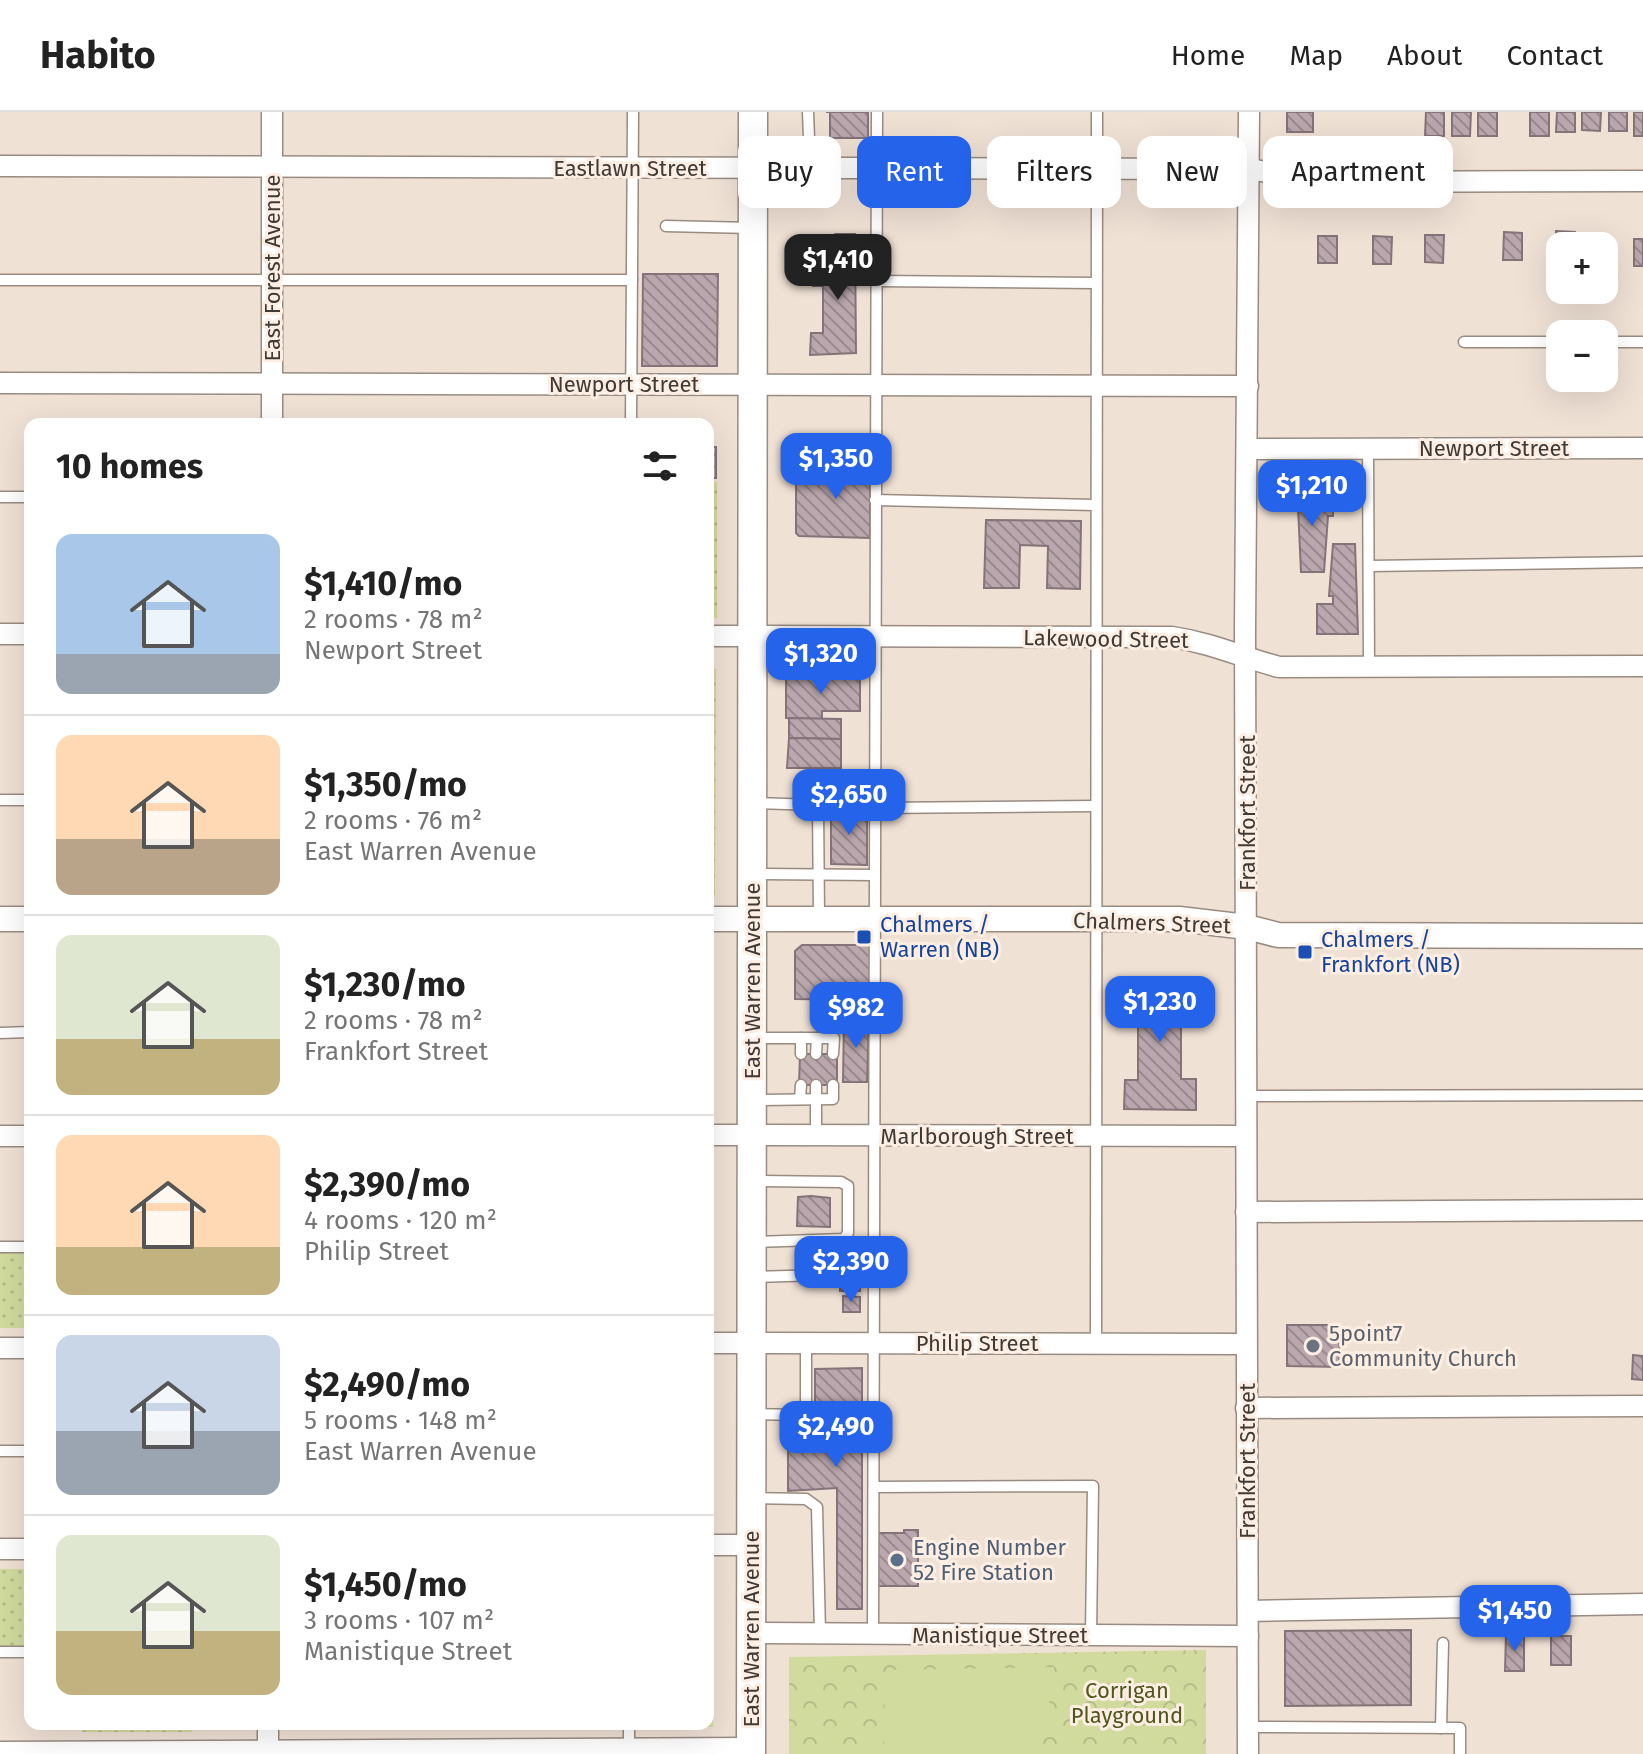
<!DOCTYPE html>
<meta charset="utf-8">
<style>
body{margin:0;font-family:"Fira Sans",sans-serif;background:#f6f6f6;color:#222;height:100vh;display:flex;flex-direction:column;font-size:30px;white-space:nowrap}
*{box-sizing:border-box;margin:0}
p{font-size:26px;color:#767676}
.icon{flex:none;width:44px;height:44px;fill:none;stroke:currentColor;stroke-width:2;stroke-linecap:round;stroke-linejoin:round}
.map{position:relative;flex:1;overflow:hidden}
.drawer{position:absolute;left:24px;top:306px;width:690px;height:1312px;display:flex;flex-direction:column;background:#fff;border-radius:16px;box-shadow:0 8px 32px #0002}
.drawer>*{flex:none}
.banner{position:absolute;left:738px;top:24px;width:760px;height:72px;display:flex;gap:16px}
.fabs{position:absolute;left:1546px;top:120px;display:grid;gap:16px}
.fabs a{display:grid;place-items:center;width:72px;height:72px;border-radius:16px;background:#fff;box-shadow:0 8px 32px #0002;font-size:40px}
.price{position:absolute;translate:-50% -68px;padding:0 18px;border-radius:16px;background:#2563eb;color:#fff;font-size:26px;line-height:52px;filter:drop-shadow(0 2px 4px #0008)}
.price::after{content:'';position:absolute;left:50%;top:48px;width:24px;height:18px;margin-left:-12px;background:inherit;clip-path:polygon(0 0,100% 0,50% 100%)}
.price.active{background:#222;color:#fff}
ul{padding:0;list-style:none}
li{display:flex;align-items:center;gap:24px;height:200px;padding:0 32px}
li+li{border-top:2px solid #e0e0e0}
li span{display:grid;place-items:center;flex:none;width:224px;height:160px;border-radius:16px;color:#555}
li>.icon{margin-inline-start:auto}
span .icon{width:96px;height:96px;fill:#fffc;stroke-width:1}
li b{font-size:34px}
h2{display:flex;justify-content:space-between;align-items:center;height:96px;padding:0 32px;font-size:34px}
.tag{padding:0 28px;border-radius:16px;background:#fff;box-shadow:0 8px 32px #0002;font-size:28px;line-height:72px}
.tag.active{background:#2563eb;color:#fff}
header{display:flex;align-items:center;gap:48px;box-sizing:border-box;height:112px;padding:0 40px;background:#fff;border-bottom:2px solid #e0e0e0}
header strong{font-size:38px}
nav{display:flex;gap:44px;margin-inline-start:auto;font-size:28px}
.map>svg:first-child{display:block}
.grass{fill:url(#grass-dots)}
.park{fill:url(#park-crowns)}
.garden{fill:#d1db9e}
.building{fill:url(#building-back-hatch);stroke:#847378;stroke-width:2}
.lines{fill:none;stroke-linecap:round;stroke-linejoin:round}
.service-casing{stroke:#998b80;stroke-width:13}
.minor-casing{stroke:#998b80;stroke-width:23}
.tertiary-casing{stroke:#998b80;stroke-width:27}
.secondary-casing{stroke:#998b80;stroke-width:31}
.service{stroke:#fff;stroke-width:10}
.minor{stroke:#fff;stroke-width:20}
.tertiary{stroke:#fff;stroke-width:24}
.secondary{stroke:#fff;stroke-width:28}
.transit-dot{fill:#1a4fb4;stroke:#fdeee3;stroke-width:3}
.worship-dot{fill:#6b7280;stroke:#fdeee3;stroke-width:3}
.service-dot{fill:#5c6f8a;stroke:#fdeee3;stroke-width:3}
.labels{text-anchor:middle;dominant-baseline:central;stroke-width:6;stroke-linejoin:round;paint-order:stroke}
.street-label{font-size:22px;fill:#403a36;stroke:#fdeee3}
.transit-label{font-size:22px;fill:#164399;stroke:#fdeee3;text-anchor:start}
.worship-label{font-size:22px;fill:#5b616d;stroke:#fdeee3;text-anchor:start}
.service-label{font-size:22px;fill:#4e5e75;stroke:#fdeee3;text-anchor:start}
.park-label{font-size:22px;fill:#50571e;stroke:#fdeee3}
</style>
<header>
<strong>Habito</strong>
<nav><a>Home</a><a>Map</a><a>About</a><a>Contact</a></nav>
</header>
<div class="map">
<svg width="1643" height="1642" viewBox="0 0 1643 1642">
<defs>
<pattern id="grass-dots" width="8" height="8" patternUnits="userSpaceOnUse" patternTransform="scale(2)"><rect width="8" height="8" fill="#d1db9e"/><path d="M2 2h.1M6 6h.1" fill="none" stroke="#b4bd89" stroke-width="1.8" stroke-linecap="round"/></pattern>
<pattern id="park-crowns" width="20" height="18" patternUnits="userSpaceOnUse" patternTransform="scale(2)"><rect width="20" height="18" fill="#d1db9e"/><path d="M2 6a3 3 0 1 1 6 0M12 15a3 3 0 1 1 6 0" fill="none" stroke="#b4bd89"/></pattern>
<pattern id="building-back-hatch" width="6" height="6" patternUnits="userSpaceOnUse" patternTransform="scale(2)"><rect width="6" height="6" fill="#baa7ad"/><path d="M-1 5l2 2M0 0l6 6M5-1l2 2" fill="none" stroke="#99898e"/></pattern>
</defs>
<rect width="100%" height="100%" fill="#f0e1d5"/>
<g class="grass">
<rect x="708" y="370" width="9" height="136"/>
<polygon points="708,557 716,557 715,785 708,785"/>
<polygon points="0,1138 30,1139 30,1216 0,1216"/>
<rect x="0" y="1457" width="30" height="84"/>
<polygon points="708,1477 714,1477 713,1615 639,1615 708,1612"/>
<rect x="82" y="1612" width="110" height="8"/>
</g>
<polygon class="park" points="1206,1538 1206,1642 789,1642 789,1545"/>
<polygon class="garden" points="1054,1555 1049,1593 1030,1642 884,1642 885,1566 890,1558"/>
<g class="building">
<polygon points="826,0 868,0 868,26 830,26 830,0"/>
<rect x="1287" y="0" width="26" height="20"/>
<polygon points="1426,0 1444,0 1444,24 1425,24"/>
<polygon points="1452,0 1471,0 1470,24 1452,24"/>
<rect x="1478" y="0" width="19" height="24"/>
<rect x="1530" y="0" width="19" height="24"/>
<polygon points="1557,0 1575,0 1575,20 1556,20"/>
<polygon points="1582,0 1601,0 1600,19 1582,18"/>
<rect x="1609" y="0" width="18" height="19"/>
<rect x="1634" y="0" width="9" height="24"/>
<polygon points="1556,119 1575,120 1575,134 1560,134 1560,147 1556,147"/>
<polygon points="1504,120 1522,121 1522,148 1503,148"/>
<polygon points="835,122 855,122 856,241 810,243 811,221 823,221 823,174 813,174 813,162 835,162"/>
<polygon points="1425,123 1444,123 1443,151 1425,150"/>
<polygon points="1582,123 1601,123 1600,134 1582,134"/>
<rect x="1318" y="124" width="19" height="27"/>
<polygon points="1373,124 1392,125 1391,152 1373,152"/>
<rect x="1634" y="127" width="9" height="27"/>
<polygon points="643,162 718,162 717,254 642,254"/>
<rect x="708" y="335" width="8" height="31"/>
<polygon points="858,335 870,335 870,426 799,424 796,421 796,370 800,367 820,367 820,351 859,351"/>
<polygon points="1291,374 1310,377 1310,385 1328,385 1328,391 1333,392 1333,404 1328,404 1324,460 1301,460 1298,395 1291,395"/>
<polygon points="986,408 1081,409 1080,477 1047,476 1048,434 1020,433 1019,476 984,476"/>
<polygon points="1333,432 1355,432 1358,522 1317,522 1317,492 1333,492 1333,484 1329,484"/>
<polygon points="786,564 860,564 860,599 822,599 822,607 786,606"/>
<polygon points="789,606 841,607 841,627 789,626"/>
<polygon points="789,626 841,627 841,656 787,656"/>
<polygon points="831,697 859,697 859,702 867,702 867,753 831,752"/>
<polygon points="802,833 871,833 870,888 795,887 795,839"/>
<polygon points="1123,867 1196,868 1196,899 1181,899 1181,967 1196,967 1196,998 1124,997 1125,968 1138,968 1138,900 1122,900"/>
<polygon points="844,907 869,907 867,970 843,970"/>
<polygon points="800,942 837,942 837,973 799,973"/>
<polygon points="811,1084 830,1086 830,1115 797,1114 798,1085"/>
<rect x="840" y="1147" width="20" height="32"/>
<polygon points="843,1184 860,1185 860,1200 843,1200"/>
<polygon points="1287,1213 1340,1213 1339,1255 1287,1254"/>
<polygon points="1633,1243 1643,1244 1643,1268 1632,1267"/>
<polygon points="862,1256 862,1497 837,1497 837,1376 788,1379 788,1318 815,1318 815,1257"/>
<polygon points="904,1418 918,1418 918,1474 876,1474 877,1421 904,1421"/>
<polygon points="1411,1518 1411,1593 1285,1594 1285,1519"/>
<polygon points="1506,1522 1524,1523 1524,1559 1505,1559"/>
<rect x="1551" y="1524" width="20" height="29"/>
</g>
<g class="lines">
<defs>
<g id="service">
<polyline points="808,0 809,26"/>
<polyline points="666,114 751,116"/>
<polyline points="0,168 632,168"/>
<polyline points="876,169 1096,171"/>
<polyline points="1464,230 1560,230"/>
<polyline points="1604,230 1643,230"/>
<polyline points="631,312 633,0"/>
<polyline points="1368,337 1369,555"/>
<polyline points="0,385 30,385"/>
<polyline points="875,388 1095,393"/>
<polyline points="1369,454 1643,450"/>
<polyline points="0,688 30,688"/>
<polyline points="754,691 818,693 819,805"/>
<polyline points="875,696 1095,694"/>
<polyline points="755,762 874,763"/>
<polyline points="0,921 30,920"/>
<polyline points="754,926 834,926 833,942"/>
<polyline points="801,942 801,926"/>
<polyline points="816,942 817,926"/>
<polyline points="1246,984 1643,983"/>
<polyline points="800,987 801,973"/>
<polyline points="753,988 833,987 833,973"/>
<polyline points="816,1024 816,973"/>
<polyline points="754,1069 841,1070 848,1074 848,1121 844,1127 754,1130"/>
<polyline points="0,1135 30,1135"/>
<polyline points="754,1165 820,1163"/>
<polyline points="1096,1232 1097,0"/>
<polyline points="754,1302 803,1303 806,1299 806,1231"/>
<polyline points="0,1339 30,1339"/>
<polyline points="874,1375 1093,1374 1091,1523"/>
<polyline points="753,1386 806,1387 817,1395 820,1521"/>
<polyline points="873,1522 877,0"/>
<polyline points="0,1540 30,1540"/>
<polyline points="1248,1615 1460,1616 1460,1642"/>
<polyline points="1441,1616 1443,1531"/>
<polyline points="629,1638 629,1612"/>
</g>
<g id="minor">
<polyline points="0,54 1249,57 1325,70 1643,69"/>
<polyline points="0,271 1248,274"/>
<polyline points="272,312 272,0"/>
<polyline points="1248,337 1643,336"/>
<polyline points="0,522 30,522"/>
<path d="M708,524L1172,525C1212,531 1241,545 1279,555L1643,554"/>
<polyline points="708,1023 1246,1024"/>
<polyline points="0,1024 30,1024"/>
<polyline points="1246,1100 1643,1098"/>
<polyline points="708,1231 1246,1232"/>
<polyline points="0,1236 30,1236"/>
<polyline points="1246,1296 1643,1294"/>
<polyline points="708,1433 751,1433"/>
<polyline points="0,1437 30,1437"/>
<polyline points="1248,1499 1643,1492"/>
<polyline points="751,1521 1248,1524"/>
<polyline points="0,1640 751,1636"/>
<polyline points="268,1642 268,1612"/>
<polyline points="1248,1642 1245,519 1249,0"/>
</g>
<g id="tertiary">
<polyline points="0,807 30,807"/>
<polyline points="708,807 1179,807 1247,815 1278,823 1643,824"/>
</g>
<polyline id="secondary" points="751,1642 753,0"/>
</defs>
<use href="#service" class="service-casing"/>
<use href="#minor" class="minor-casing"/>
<use href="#tertiary" class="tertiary-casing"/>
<use href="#secondary" class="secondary-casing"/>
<use href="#service" class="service"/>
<use href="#minor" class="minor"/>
<use href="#tertiary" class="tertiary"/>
<use href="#secondary" class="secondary"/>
</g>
<g class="transit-dot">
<rect x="856" y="817" width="16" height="16" rx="4"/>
<rect x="1297" y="832" width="16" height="16" rx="4"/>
</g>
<circle class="worship-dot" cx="1313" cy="1234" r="8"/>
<circle class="service-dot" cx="897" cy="1448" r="8"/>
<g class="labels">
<g class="street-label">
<text x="630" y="56">Eastlawn Street</text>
<text transform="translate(272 156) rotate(-90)">East Forest Avenue</text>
<text x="624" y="272">Newport Street</text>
<text x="1494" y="336">Newport Street</text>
<text transform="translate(1106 527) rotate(1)">Lakewood Street</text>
<text transform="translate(1247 701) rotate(-90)">Frankfort Street</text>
<text transform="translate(1152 811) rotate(2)">Chalmers Street</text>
<text transform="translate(752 869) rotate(-90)">East Warren Avenue</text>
<text x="977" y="1024">Marlborough Street</text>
<text x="977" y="1231">Philip Street</text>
<text transform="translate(1247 1349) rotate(-90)">Frankfort Street</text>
<text transform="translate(751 1517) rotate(-90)">East Warren Avenue</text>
<text x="1000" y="1523">Manistique Street</text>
</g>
<g class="transit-label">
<text x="880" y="812">Chalmers /<tspan x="880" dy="25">Warren (NB)</tspan></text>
<text x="1321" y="827">Chalmers /<tspan x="1321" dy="25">Frankfort (NB)</tspan></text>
</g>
<g class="worship-label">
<text x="1329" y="1221">5point7<tspan x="1329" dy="25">Community Church</tspan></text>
</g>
<g class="service-label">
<text x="913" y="1435">Engine Number<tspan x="913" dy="25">52 Fire Station</tspan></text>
</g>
<g class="park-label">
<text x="1127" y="1578">Corrigan<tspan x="1127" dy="25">Playground</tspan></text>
</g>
</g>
</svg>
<div class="fabs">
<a>+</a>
<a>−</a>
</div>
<b class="price active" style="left:838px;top:190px">$1,410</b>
<b class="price" style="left:836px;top:389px">$1,350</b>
<b class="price" style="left:1312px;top:416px">$1,210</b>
<b class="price" style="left:821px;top:584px">$1,320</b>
<b class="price" style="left:849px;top:725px">$2,650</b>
<b class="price" style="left:1160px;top:932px">$1,230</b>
<b class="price" style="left:856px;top:938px">$982</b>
<b class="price" style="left:851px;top:1192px">$2,390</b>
<b class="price" style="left:836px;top:1357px">$2,490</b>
<b class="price" style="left:1515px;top:1541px">$1,450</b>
<div class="banner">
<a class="tag">Buy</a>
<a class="tag active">Rent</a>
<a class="tag">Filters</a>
<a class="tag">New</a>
<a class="tag">Apartment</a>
</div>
<section class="drawer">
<h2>10 homes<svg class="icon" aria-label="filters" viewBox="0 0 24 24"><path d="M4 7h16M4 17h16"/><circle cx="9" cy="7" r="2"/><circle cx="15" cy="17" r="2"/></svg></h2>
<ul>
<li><span style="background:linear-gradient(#a9c7e8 75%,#9aa5b1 0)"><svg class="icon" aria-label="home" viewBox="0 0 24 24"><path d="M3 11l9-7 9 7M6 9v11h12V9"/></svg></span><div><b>$1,410/mo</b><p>2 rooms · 78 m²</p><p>Newport Street</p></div></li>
<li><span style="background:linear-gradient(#ffd9b3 65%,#b9a48a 0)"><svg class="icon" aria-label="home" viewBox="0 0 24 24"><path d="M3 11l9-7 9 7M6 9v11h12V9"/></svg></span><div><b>$1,350/mo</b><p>2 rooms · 76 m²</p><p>East Warren Avenue</p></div></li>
<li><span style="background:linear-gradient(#dfe7d0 65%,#c2b280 0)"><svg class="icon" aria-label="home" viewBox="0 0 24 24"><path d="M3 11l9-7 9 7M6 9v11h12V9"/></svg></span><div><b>$1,230/mo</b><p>2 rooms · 78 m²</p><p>Frankfort Street</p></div></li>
<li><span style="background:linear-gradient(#ffd9b3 70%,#c2b280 0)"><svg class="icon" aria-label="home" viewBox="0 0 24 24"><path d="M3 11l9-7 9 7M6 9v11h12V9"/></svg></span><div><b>$2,390/mo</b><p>4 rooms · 120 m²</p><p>Philip Street</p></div></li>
<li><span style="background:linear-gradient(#c9d6e8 60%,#9aa5b1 0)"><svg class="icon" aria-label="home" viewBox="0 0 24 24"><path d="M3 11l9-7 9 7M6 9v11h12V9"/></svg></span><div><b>$2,490/mo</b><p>5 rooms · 148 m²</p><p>East Warren Avenue</p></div></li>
<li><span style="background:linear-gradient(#dfe7d0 60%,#c2b280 0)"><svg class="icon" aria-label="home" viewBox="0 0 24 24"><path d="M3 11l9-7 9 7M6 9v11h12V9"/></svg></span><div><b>$1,450/mo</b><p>3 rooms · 107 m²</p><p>Manistique Street</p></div></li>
</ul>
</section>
</div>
